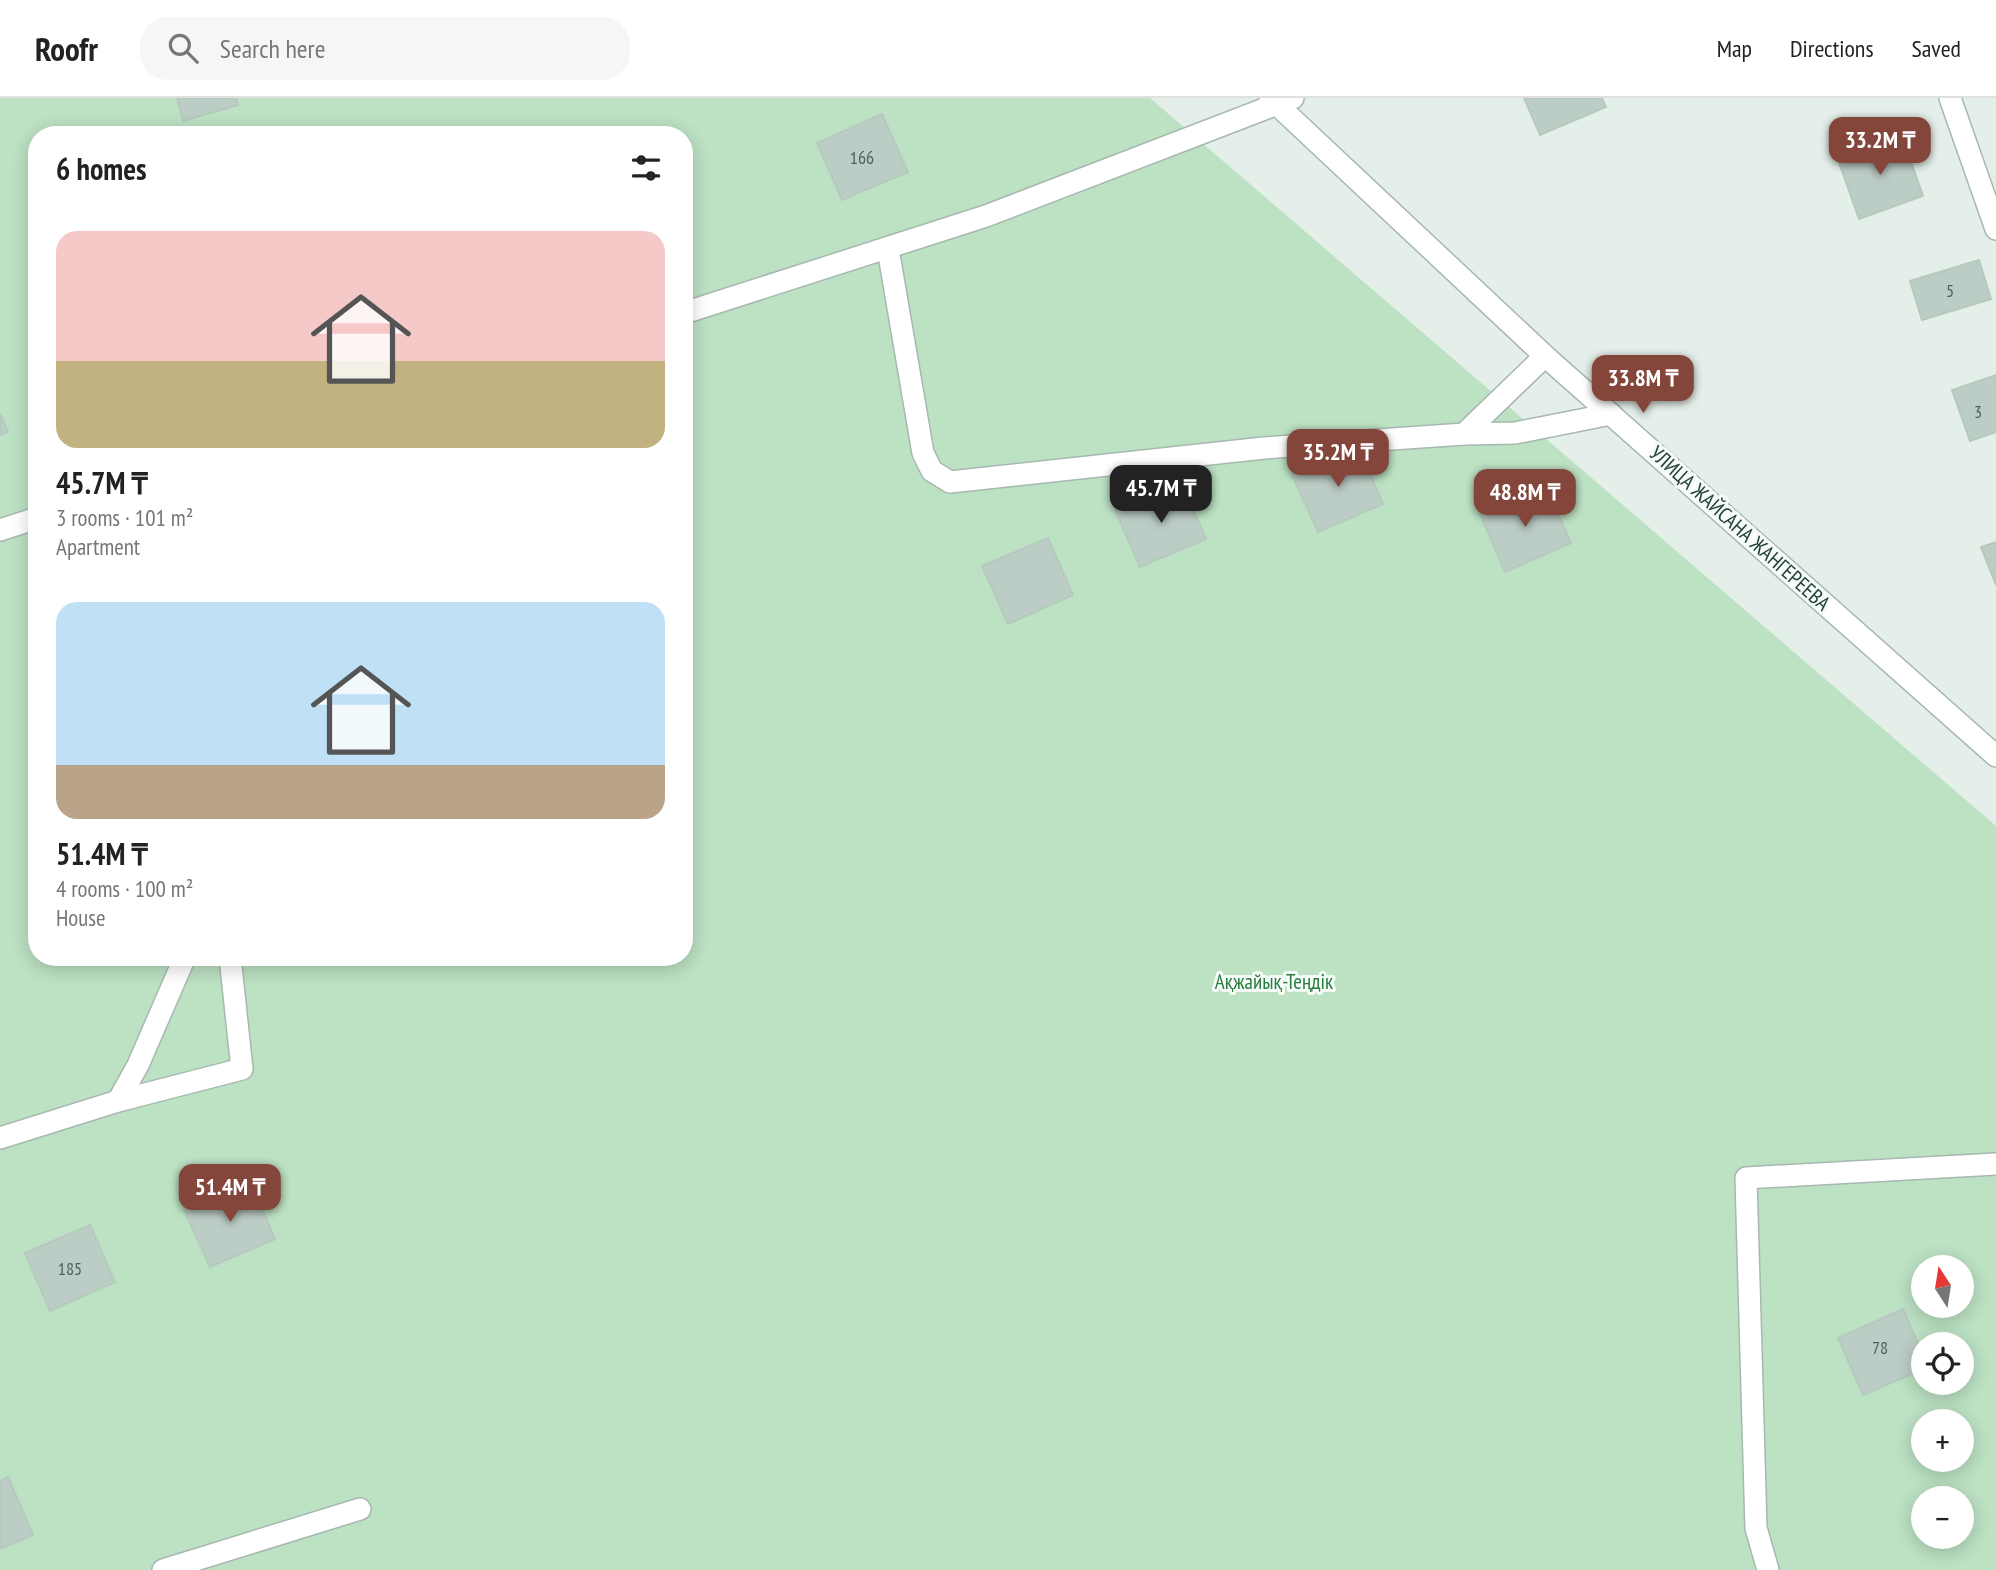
<!DOCTYPE html>
<meta charset="utf-8">
<style>
body{margin:0;font-family:"PT Sans Narrow",sans-serif;background:#f6f6f6;color:#222;height:100vh;display:flex;flex-direction:column;font-size:26px;white-space:nowrap}
*{box-sizing:border-box;margin:0}
p{font-size:23px;color:#767676}
.icon{flex:none;width:38px;height:38px;fill:none;stroke:currentColor;stroke-width:2;stroke-linecap:round;stroke-linejoin:round}
.map{position:relative;flex:1;overflow:hidden}
.panel{position:absolute;left:28px;top:28px;width:665px;height:840px;display:flex;flex-direction:column;background:#fff;border-radius:28px;box-shadow:0 4px 18px #0003}
.panel>*{flex:none}
.needle{width:46px;rotate:348deg}
.fabs{position:absolute;left:1911px;top:1157px;display:grid;gap:14px}
.fabs a{display:grid;place-items:center;width:63px;height:63px;border-radius:50%;background:#fff;box-shadow:0 4px 18px #0003;font-size:35px}
.price{position:absolute;translate:-50% -60px;padding:0 16px;border-radius:14px;background:#84453a;color:#fff;font-size:23px;line-height:46px;filter:drop-shadow(0 2px 4px #0008)}
.price::after{content:'';position:absolute;left:50%;top:42px;width:21px;height:16px;margin-left:-10px;background:inherit;clip-path:polygon(0 0,100% 0,50% 100%)}
.price.on{background:#222;color:#fff}
ul{padding:0;list-style:none}
li{display:grid;align-content:center;gap:14px;height:371px;padding:0 28px}
li span{display:grid;place-items:center;height:217px;border-radius:21px;color:#555}
li>.icon{margin-inline-start:auto}
span .icon{width:126px;height:126px;fill:#fffc;stroke-width:1}
li b{font-size:30px}
h2{display:flex;justify-content:space-between;align-items:center;height:84px;padding:0 28px;font-size:30px}
header{display:flex;align-items:center;gap:42px;box-sizing:border-box;height:98px;padding:0 35px;background:#fff;border-bottom:2px solid #e0e0e0}
header strong{font-size:33px}
nav{display:flex;gap:38px;margin-inline-start:auto;font-size:24px}
.search{width:490px;height:63px;background:#f6f6f6;display:flex;align-items:center;gap:18px;box-sizing:border-box;padding:0 24px;border-radius:28px;color:#767676;font-size:26px}
.map>svg:first-child{display:block}
.green{fill:#bce1c3;fill-rule:evenodd}
.building{fill:#bccdc5;stroke:#b6c9bf;stroke-width:2}
.lines{fill:none;stroke-linecap:round;stroke-linejoin:round}
.minor-casing{stroke:#a7b8b0;stroke-width:24}
.minor{stroke:#fff;stroke-width:21}
.labels{text-anchor:middle;dominant-baseline:central;stroke-width:6;stroke-linejoin:round;paint-order:stroke}
.number-label{font-size:18px;fill:#48655a}
.street-label{font-size:21px;fill:#224237;stroke:#f6fbf8}
.park-label{font-size:21px;fill:#297c41;stroke:#f6fbf8}
</style>
<header>
<strong>Roofr</strong>
<div class="search"><svg class="icon" aria-label="search" viewBox="0 0 24 24"><circle cx="10" cy="10" r="6"/><path d="M15 15l6 6"/></svg>Search here</div>
<nav><a>Map</a><a>Directions</a><a>Saved</a></nav>
</header>
<div class="map">
<svg width="1996" height="1472" viewBox="0 0 1996 1472">
<rect width="100%" height="100%" fill="#e5efe9"/>
<path class="green" d="M0,0H1150L1996,728V1472H0ZM37,37H684V859H37ZM1923,1169H1962V1208H1923ZM1923,1246H1962V1284H1923ZM1923,1323H1962V1362H1923ZM1923,1400H1962V1438H1923Z"/>
<g class="building">
<polygon points="177,0 236,0 238,7 183,23"/>
<polygon points="1524,0 1602,0 1606,9 1540,37"/>
<polygon points="882,16 908,74 842,102 817,45"/>
<polygon points="1902,38 1923,98 1859,121 1837,59"/>
<polygon points="1979,162 1991,201 1922,222 1910,183"/>
<polygon points="1996,277 1996,334 1970,343 1952,292"/>
<polygon points="0,316 8,334 0,337"/>
<polygon points="1358,348 1383,406 1318,434 1292,377"/>
<polygon points="1181,384 1206,441 1140,469 1115,412"/>
<polygon points="1545,387 1571,445 1505,474 1480,416"/>
<polygon points="1048,440 1073,497 1008,526 982,468"/>
<polygon points="1996,444 1996,487 1981,449"/>
<polygon points="250,1083 275,1141 210,1169 184,1112"/>
<polygon points="90,1127 115,1184 50,1213 25,1155"/>
<polygon points="1903,1211 1923,1257 1923,1271 1863,1297 1838,1240"/>
<polygon points="8,1379 33,1437 0,1451 0,1383"/>
</g>
<g class="lines">
<defs>
<g id="minor">
<polyline points="1270,0 1545,258 1996,658"/>
<polyline points="1950,0 1996,131"/>
<polyline points="888,151 923,355 932,373 950,384 1264,350 1464,336 1545,258"/>
<polyline points="684,215 986,118 1293,0"/>
<polyline points="1464,336 1515,335 1611,316"/>
<polyline points="0,432 37,420"/>
<polyline points="118,1003 138,967 185,859"/>
<polyline points="0,1040 118,1003 242,971 230,859"/>
<polyline points="163,1472 360,1411"/>
<polyline points="1768,1472 1756,1430 1746,1080 1996,1066"/>
</g>
</defs>
<use href="#minor" class="minor-casing"/>
<use href="#minor" class="minor"/>
</g>
<g class="labels">
<g class="number-label">
<text x="862" y="59">166</text>
<text x="1950" y="192">5</text>
<text x="1978" y="313">3</text>
<text x="70" y="1170">185</text>
<text x="1880" y="1249">78</text>
</g>
<g class="street-label">
<text transform="translate(1740 430) rotate(42)">УЛИЦА ЖАЙСАНА ЖАНГЕРЕЕВА</text>
</g>
<g class="park-label">
<text x="1274" y="883">Ақжайық-Теңдік</text>
</g>
</g>
</svg>
<div class="fabs">
<a><svg class="needle" viewBox="-14 -14 28 28"><path d="M0-13l5 13h-10z" fill="#e53935"/><path d="M0 13l5-13h-10z" fill="#767676"/></svg></a>
<a><svg class="icon" aria-label="locate" viewBox="0 0 24 24"><circle cx="12" cy="12" r="6"/><path d="M12 2v4M12 18v4M2 12h4M18 12h4"/></svg></a>
<a>+</a>
<a>−</a>
</div>
<b class="price" style="left:1880px;top:79px">33.2M ₸</b>
<b class="price" style="left:1643px;top:317px">33.8M ₸</b>
<b class="price" style="left:1338px;top:391px">35.2M ₸</b>
<b class="price on" style="left:1161px;top:427px">45.7M ₸</b>
<b class="price" style="left:1525px;top:431px">48.8M ₸</b>
<b class="price" style="left:230px;top:1126px">51.4M ₸</b>
<section class="panel">
<h2>6 homes<svg class="icon" aria-label="filters" viewBox="0 0 24 24"><path d="M4 7h16M4 17h16"/><circle cx="9" cy="7" r="2"/><circle cx="15" cy="17" r="2"/></svg></h2>
<ul>
<li><span style="background:linear-gradient(#f6c9c9 60%,#c2b280 0)"><svg class="icon" aria-label="home" viewBox="0 0 24 24"><path d="M3 11l9-7 9 7M6 9v11h12V9"/></svg></span><div><b>45.7M ₸</b><p>3 rooms · 101 m²</p><p>Apartment</p></div></li>
<li><span style="background:linear-gradient(#bfe0f5 75%,#b9a48a 0)"><svg class="icon" aria-label="home" viewBox="0 0 24 24"><path d="M3 11l9-7 9 7M6 9v11h12V9"/></svg></span><div><b>51.4M ₸</b><p>4 rooms · 100 m²</p><p>House</p></div></li>
</ul>
</section>
</div>
